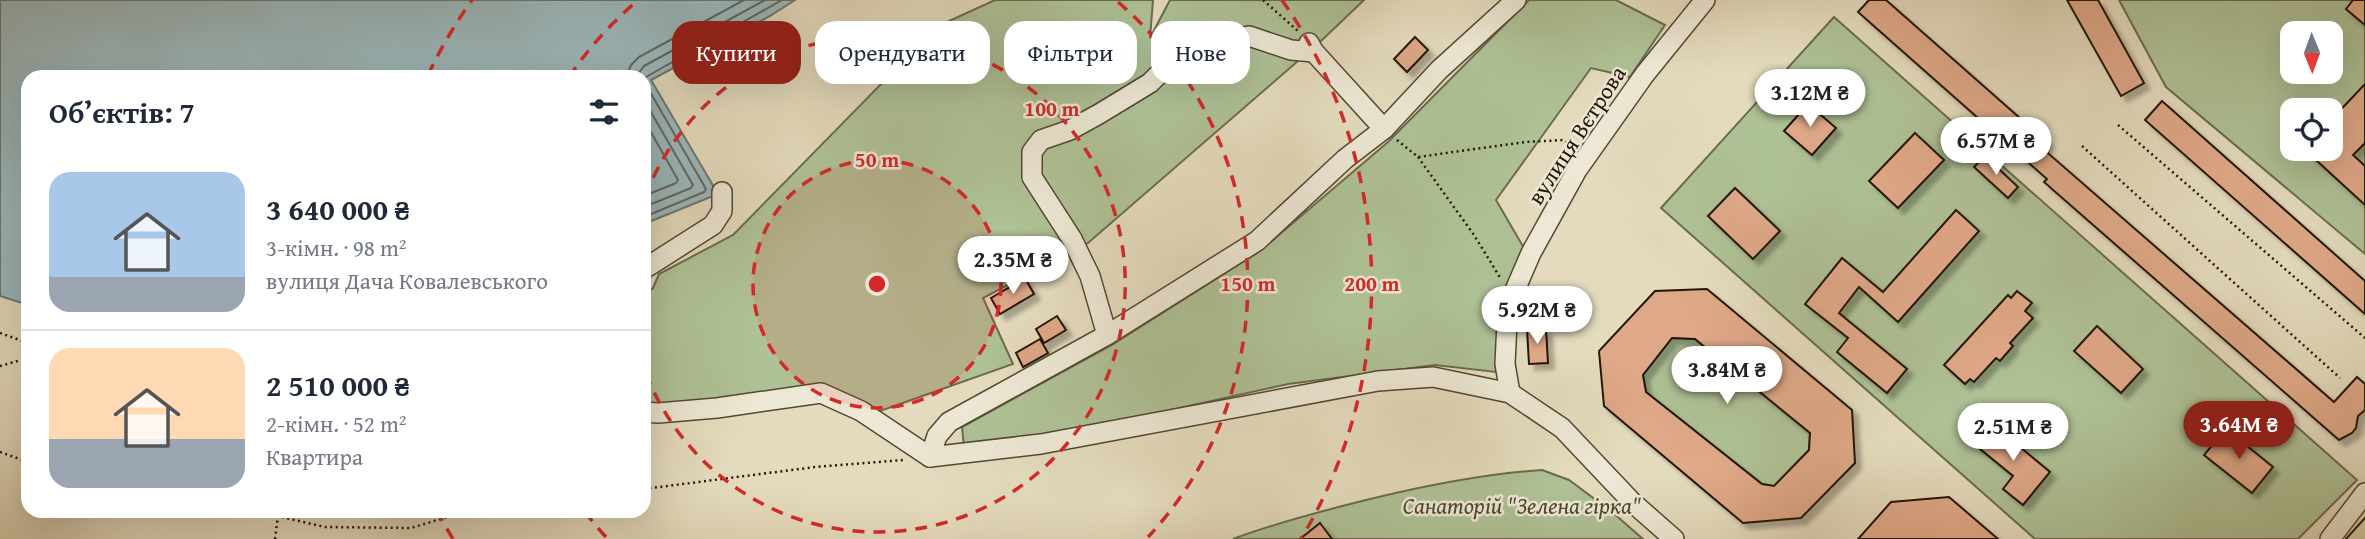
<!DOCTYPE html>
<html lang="uk">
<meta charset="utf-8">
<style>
body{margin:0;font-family:"Gentium Book Plus",serif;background:#f2f2f3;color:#1f2937;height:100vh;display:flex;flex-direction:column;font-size:26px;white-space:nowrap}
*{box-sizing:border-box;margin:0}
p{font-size:23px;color:#747a83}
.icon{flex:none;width:38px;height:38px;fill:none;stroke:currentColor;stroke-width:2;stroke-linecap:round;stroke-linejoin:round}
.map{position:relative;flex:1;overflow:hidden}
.drawer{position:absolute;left:21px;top:70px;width:630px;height:448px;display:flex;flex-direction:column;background:#fff;border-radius:21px;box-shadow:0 7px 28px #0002}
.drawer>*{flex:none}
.banner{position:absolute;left:672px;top:21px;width:665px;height:63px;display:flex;gap:14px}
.needle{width:46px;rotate:179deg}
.buttons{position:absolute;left:2280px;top:21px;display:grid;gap:14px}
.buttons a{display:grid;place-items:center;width:63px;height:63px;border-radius:14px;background:#fff;box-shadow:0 7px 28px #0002;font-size:35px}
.price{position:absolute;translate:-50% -60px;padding:0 16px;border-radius:24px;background:#fff;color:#222;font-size:23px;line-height:46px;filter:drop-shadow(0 2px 4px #0008)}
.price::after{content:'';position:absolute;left:50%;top:42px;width:21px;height:16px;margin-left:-10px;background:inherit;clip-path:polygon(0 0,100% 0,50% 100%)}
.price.current{background:#8f2418;color:#fff}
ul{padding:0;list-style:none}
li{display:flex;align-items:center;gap:21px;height:175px;padding:0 28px}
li+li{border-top:2px solid #e0e1e3}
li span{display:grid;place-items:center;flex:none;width:196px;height:140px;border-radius:21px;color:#555}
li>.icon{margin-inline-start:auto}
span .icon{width:84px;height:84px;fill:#fffc;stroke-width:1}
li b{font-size:30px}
h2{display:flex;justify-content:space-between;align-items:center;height:84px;padding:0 28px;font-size:30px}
.tag{padding:0 24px;border-radius:21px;background:#fff;box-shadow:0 7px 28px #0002;font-size:24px;line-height:63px}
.tag.current{background:#8f2418;color:#fff}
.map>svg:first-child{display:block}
.green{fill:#afc196;stroke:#6a6c4e;stroke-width:2;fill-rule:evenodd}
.water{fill:#9bb8bd;stroke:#6b7773;stroke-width:2}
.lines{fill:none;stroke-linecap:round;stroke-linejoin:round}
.shore{stroke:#606761;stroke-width:2}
.building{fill:#dfa888;stroke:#241605;stroke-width:2;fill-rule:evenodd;filter:url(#shadow)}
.minor-casing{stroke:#544733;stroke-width:22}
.path{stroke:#241605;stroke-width:2.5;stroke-dasharray:2 3.5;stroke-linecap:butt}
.minor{stroke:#ede8d5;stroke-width:19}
.tram{stroke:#241605;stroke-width:2}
.ring{fill:none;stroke:#d62828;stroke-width:3.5;stroke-dasharray:12 9}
.labels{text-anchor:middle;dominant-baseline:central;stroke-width:5;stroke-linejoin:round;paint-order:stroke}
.street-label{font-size:23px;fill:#241605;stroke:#ede8d5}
.park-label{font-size:23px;font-style:italic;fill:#4e4930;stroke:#ede8d5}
.centre{fill:#d62828;stroke:#ede8d5;stroke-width:3.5}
.ring-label{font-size:21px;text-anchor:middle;font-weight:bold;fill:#d62828;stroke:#ede8d5;stroke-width:5;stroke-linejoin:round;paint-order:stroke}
</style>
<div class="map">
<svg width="2365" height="539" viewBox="0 0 2365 539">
<defs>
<filter id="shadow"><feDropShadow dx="6" dy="6" stdDeviation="2" flood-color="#0004"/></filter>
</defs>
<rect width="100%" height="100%" fill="#e4dbbe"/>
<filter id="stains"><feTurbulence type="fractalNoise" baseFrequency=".00286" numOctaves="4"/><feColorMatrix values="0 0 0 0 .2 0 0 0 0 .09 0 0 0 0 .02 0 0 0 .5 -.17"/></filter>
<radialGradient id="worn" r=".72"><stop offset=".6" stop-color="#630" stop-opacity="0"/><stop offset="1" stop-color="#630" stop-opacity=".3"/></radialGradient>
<g class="green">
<polygon points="995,0 1153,0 1150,38 1170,0 1364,0 1321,41 1088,243 983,298 1013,364 880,411 874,412 829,386 679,406 644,403 644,295 653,288 659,274 733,235 938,26"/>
<polygon points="1529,0 1616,0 1665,25 1630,77 1591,68 1496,200 1524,248 1503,309 1496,372 1435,365 1288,384 1017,444 964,447 962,427 1112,345 1260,251 1388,142"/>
<path d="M2119,0H2365V254L2166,87ZM2292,33H2331V72H2292ZM2292,110H2331V149H2292Z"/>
<polygon points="1834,17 2357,480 2298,539 2035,539 1661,208"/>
<polygon points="1672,338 1695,339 1810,433 1809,450 1774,486 1762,484 1646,392 1643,375"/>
<path d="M1542,470L1569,480L1612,512L1643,539H1233C1276,523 1318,512 1362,501C1422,486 1481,474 1542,470Z"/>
</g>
<polygon class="water" points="0,0 795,0 770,16 651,80 718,194 644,224 644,77 28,77 28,305 0,296"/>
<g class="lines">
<g class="shore">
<polyline points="626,77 631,65 639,57 744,0"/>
<polyline points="636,77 644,66 765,0"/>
<polyline points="644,100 693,185 691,188 644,207"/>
<polyline points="644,120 678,180 676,183 644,196"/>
<polyline points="644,217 704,192 706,189 646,85 646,77 782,0"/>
</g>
</g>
<g class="building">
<polygon points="1869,0 1886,0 2047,142 2042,148 2334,402 2357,377 2365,384 2365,410 2358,416 2356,428 2352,433 2339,440 2044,182 2047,179 1858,12"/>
<polygon points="2067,0 2098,0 2144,83 2121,96"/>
<polygon points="2353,0 2365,0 2365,25 2346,9"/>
<polygon points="1415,37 1428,50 1407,72 1394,59"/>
<polygon points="2365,84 2365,143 2353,155 2365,166 2365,205 2304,149 2331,149 2331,120"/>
<polygon points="2162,101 2365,281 2365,314 2145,120"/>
<polygon points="1808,104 1836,128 1812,155 1784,131"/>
<polygon points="1915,133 1944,160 1898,208 1869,181"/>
<polygon points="1985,156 2018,187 2008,198 1974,167"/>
<polygon points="1735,188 1780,231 1753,259 1708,216"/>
<polygon points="1956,210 1979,231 1898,322 1859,287 1839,313 1907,369 1887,393 1837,352 1848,338 1805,304 1842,258 1883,292"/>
<polygon points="1025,278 1034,294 1000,314 991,298"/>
<path d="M1707,289L1852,410L1855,463L1801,518L1743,523L1604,406L1599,351L1655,291ZM1672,338L1695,339L1810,433L1809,450L1774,486L1762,484L1646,392L1643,375Z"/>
<polygon points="2017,291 2032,303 2025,311 2033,318 2010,343 2013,346 2000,361 1996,358 1974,382 1970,379 1965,384 1944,365 2008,295 2011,298"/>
<polygon points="1057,316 1066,330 1044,343 1036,329"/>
<polygon points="2097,326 2143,369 2121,393 2074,351"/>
<polygon points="1527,329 1546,329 1548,363 1529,364"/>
<polygon points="1040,339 1048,353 1023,367 1016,353"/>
<polygon points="1991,423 2050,472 2023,505 2003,489 2013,476 1974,444"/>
<polygon points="2226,429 2273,467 2252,493 2204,455"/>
<polygon points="1949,497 1998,539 1858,539 1891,502"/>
<polygon points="1320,523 1332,539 1300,539"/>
</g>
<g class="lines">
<defs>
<g id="minor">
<polyline points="1309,43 1314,52 1384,129"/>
<polyline points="644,269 713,225 722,211 722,192"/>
<polyline points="1107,335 1090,276 1072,239 1032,177 1032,152 1041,140 1070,130 1099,114 1150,83 1171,62 1202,46 1249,36 1291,50 1314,52"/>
<polyline points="1510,393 1505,364 1507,322 1512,297 1531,253 1577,170 1645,74 1705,0"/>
<polyline points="644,412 658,413 717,408 821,393 861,411 930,457 1041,444 1378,381 1433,377 1510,393 1562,428 1632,502 1674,539"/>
<polyline points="930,457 937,436 949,422 1107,335 1257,241 1345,159 1384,129 1439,70 1516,0"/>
<polyline points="2330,539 2365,493"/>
</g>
</defs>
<use href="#minor" class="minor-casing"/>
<g class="path">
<polyline points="1263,0 1298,31"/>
<polyline points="2118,125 2365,338"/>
<polyline points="1397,140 1418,157 1525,142 1564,140 1573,147"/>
<polyline points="2082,146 2340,378"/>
<polyline points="1418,157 1474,235 1501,279"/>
<polyline points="0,333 28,343"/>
<polyline points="0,366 28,358"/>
<polyline points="0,452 28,462"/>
<polyline points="644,489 815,467 903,460"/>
<polyline points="255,511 325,527 411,528 467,511"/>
<polyline points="275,539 278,516"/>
</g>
<use href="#minor" class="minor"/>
<polyline class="tram" points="2346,539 2365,518"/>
</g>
<circle cx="877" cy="284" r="124" fill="#d62828" fill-opacity=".12"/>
<g class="ring">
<circle cx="877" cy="284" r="124"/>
<path d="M645 197A248 248 0 1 1 645 371"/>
<path d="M606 537A371 371 0 0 1 585 512M569 77A371 371 0 0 1 636 2M1118 2A371 371 0 0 1 1148 537"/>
<path d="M453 539A495 495 0 0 1 438 513M428 75A495 495 0 0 1 472 0M1282 0A495 495 0 0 1 1301 539"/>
</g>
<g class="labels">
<g class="street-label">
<text transform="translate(1576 135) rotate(-57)">вулиця Вєтрова</text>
</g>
<g class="park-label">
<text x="1522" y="505">Санаторій "Зелена гірка"</text>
</g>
</g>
<circle cx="877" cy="284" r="10" class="centre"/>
<g class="ring-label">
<text x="1052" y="116">100 m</text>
<text x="877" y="167">50 m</text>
<text x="1248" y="291">150 m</text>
<text x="1372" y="291">200 m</text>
</g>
<rect width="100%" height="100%" filter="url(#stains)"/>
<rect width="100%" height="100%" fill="url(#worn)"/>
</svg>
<div class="buttons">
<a><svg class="needle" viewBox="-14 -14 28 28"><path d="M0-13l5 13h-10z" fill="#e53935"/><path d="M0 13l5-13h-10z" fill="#747a83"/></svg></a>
<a><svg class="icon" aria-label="locate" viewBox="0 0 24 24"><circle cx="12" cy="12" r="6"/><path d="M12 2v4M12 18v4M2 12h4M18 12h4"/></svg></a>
</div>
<b class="price" style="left:1810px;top:129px">3.12M ₴</b>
<b class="price" style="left:1996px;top:177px">6.57M ₴</b>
<b class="price" style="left:1013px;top:296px">2.35M ₴</b>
<b class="price" style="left:1537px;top:346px">5.92M ₴</b>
<b class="price" style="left:1727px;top:406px">3.84M ₴</b>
<b class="price current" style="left:2239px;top:461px">3.64M ₴</b>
<b class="price" style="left:2013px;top:463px">2.51M ₴</b>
<div class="banner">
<a class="tag current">Купити</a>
<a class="tag">Орендувати</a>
<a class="tag">Фільтри</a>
<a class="tag">Нове</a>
</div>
<section class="drawer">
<h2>Об’єктів: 7<svg class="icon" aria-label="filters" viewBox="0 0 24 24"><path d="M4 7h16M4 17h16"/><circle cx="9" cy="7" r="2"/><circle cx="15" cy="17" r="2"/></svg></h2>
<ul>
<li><span style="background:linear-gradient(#a9c7e8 75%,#9aa5b1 0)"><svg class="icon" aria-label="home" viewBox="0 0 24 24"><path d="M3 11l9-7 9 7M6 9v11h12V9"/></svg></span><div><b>3 640 000 ₴</b><p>3-кімн. · 98 m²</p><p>вулиця Дача Ковалевського</p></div></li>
<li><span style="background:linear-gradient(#ffd9b3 65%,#9aa5b1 0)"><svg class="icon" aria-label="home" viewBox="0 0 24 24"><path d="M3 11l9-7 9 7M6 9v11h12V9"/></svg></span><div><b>2 510 000 ₴</b><p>2-кімн. · 52 m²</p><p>Квартира</p></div></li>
</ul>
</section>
</div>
